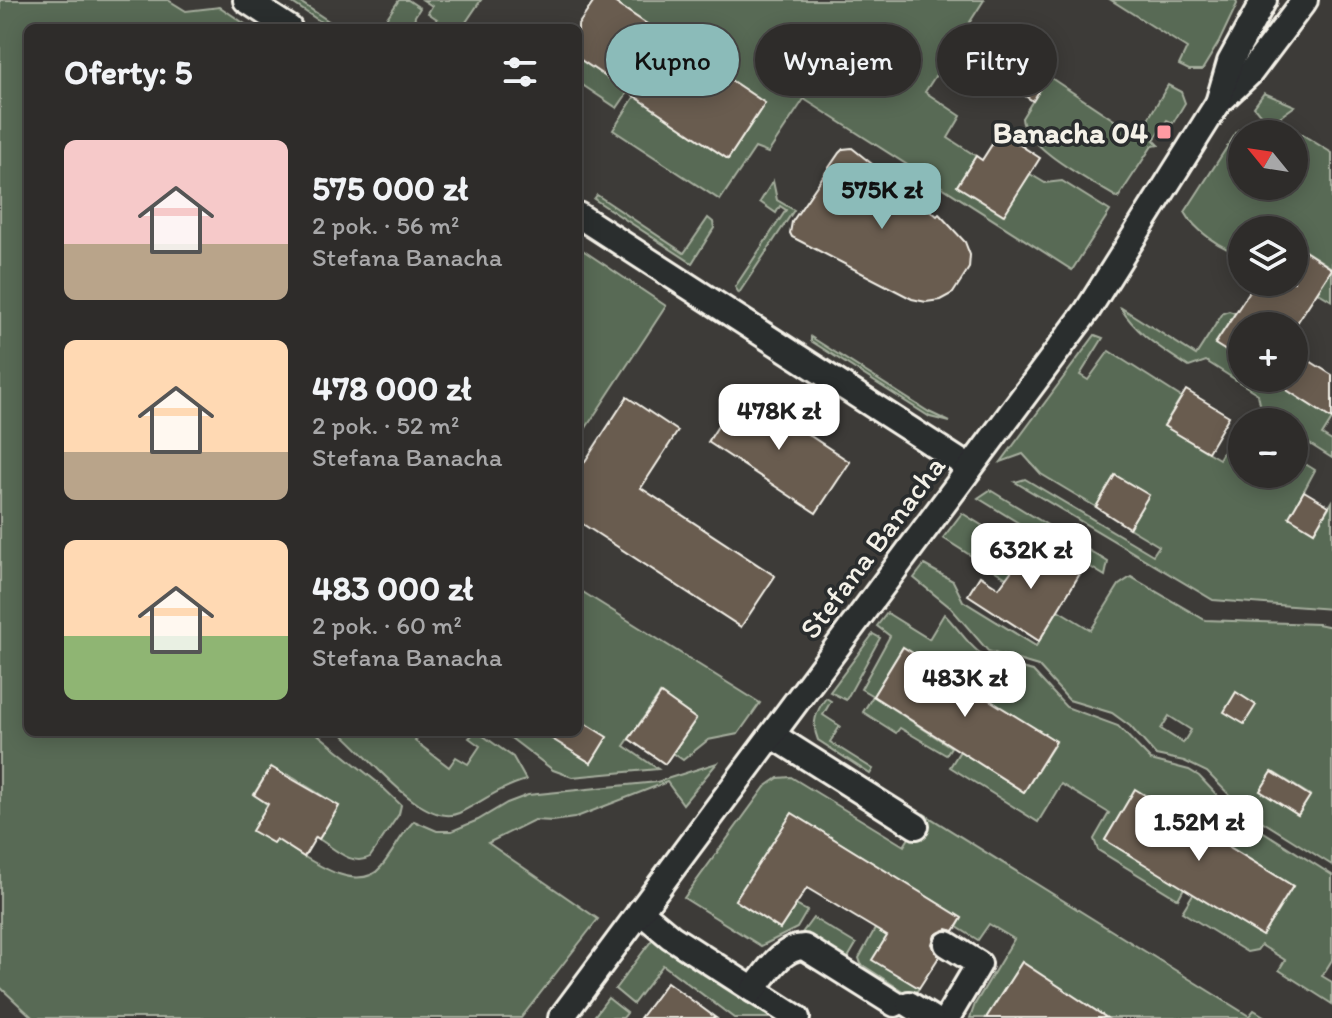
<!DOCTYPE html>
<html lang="pl">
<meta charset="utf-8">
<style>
body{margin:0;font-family:Itim,sans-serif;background:#363432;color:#f1f3f6;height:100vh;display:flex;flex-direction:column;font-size:30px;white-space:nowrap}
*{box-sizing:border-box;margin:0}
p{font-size:26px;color:#a7a7a8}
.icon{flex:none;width:44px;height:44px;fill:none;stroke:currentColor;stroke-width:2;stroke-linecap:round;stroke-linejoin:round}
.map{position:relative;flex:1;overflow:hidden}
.panel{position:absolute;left:24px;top:24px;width:558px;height:712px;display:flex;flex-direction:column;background:#2e2c2a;border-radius:12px;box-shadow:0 4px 20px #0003,0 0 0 2px #494847}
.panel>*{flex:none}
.guide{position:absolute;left:606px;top:24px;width:606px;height:72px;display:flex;gap:16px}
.needle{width:52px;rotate:300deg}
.buttons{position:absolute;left:1228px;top:120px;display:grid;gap:16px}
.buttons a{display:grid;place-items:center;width:80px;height:80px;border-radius:50%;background:#2e2c2a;box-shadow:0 4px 20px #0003,0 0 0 2px #494847;font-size:40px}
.price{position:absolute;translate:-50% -68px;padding:0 18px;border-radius:16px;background:#fff;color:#222;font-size:26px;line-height:52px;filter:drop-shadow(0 2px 4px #0008)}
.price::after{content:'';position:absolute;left:50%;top:48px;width:24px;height:18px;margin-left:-12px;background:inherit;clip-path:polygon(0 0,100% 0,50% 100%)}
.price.active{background:#8bbbb9;color:#111}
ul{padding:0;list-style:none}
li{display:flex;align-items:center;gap:24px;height:200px;padding:0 40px}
li span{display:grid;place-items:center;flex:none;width:224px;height:160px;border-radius:12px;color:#555}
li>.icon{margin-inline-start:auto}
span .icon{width:96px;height:96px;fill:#fffc;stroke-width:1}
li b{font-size:34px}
h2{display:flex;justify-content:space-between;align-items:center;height:96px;padding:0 40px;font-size:34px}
.chip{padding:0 28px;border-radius:36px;background:#2e2c2a;box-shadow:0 4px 20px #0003,0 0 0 2px #494847;font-size:28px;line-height:72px}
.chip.active{background:#8bbbb9;color:#111}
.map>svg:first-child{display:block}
.green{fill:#596b54;stroke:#a6ae9e;stroke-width:2;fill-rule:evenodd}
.building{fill:#695b50;stroke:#f4f1e8;stroke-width:2}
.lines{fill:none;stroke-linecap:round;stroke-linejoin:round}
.minor-casing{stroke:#f4f1e8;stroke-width:30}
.minor{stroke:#2a2d2e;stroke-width:24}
.poi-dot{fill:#ff9aa2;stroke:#2a2d2e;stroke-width:3}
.labels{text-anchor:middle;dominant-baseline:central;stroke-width:7;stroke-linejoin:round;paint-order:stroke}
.poi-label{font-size:30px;font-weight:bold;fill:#f4f1e8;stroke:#2a2d2e;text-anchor:end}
.street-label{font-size:30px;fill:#f4f1e8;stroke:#2a2d2e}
</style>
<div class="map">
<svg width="1332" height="1018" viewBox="0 0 1332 1018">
<rect width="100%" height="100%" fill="#3d3b38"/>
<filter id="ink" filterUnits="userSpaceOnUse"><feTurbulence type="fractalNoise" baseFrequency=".0125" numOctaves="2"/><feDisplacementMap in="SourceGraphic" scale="16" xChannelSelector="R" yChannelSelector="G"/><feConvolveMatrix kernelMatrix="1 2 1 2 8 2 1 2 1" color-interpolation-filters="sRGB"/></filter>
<g filter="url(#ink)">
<g class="green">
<path d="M0,0H168L186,11L220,7L251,28H28V732H315L377,782L401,805L399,814L370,857C352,867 335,849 319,839L339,806L287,774L285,776L271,767L254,794L287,820L284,844C307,858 357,896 381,867C393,853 401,834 414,821L437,831H452L478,820L507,803L528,795L657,782L717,763L683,804L667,782L574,818L553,821L534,820L488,843L598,919L521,1018H33L0,987Z"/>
<polygon points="288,0 297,0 339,28 330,28"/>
<polygon points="399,0 408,0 420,8 415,16 413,28 380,28"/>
<polygon points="423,0 481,0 462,28 431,28 437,19 428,13 432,6"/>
<polygon points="611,0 984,0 925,92 961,116 948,138 976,156 957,186 1003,215 1030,174 1045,183 1062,181 1110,211 1072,270 804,99 768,153 755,148 720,200 613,130 635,96 728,159 765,103"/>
<polygon points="1111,0 1236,0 1237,4 1219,42 1202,70 1189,70 1179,65 1187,48"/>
<polygon points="578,58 628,92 617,108 578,82"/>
<path d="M1048,76L1138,136L1168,85L1181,92L1185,103L1173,123L1167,120L1154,140L1159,145L1152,146L1118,198C1094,183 1023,147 1022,118Z"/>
<path d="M1264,93L1295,106L1277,119L1332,153V268L1294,244V230H1242V253C1222,251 1194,229 1185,212L1238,130L1252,134L1268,124L1254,107ZM1242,134H1294V186H1242Z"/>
<polygon points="773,181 777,200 794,210 739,293 735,287 786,210 780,206 776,213 760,202"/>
<polygon points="597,195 684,253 708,218 713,222 714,228 692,263 594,199"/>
<polygon points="578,247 666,306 578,440"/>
<polygon points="1332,269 1332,301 1317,292"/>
<path d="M1120,307L1196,355L1223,313L1229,311L1235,313L1215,344L1242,361V378H1268L1332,419L1322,435L1332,441V458L1294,434V422H1275L1262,414L1258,394L1206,361L1189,367C1161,348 1138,336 1120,307Z"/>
<polygon points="1095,335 1103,338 1080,375 1088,380 1109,351 1181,397 1164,426 1219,459 1240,424 1242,425 1242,474 1294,474 1294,457 1315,470 1290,517 1314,532 1332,502 1332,609 1213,600 1015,482 1025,479 1153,555 1159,546 1129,528 1148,495 1115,475 1096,507 1041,474 1023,454 1001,462"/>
<polygon points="811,337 929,412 950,422 930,417 811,341"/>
<polygon points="990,490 1108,562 1105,576 978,498"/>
<polygon points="962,513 1025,552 1008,579 943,538"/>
<path d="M924,565L953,581L963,601L1036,646L1058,610L1091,630L1119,585L1131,577L1205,620L1318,624L1332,627V865L1244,810L1207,772L1184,761L1156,755L1130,726L1112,713L1069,700L1038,666L988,651L951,608L914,578ZM1169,716L1191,730L1183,743L1161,729ZM1273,772L1310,795L1298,815L1260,791Z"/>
<polygon points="578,589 760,703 738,734 708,740 683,760 673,753 696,719 660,694 624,746 658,769 572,777 553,770 503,732 578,732"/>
<path d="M887,613L929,639L944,614C966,636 972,656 1004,664L984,697L903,647L873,696L951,747L946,755L900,728L896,733L863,712L873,696L861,689L890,636L877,626Z"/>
<polygon points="873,634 880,638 846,700 830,692"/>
<polygon points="1013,666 1033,671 1066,707 1118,726 1151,760 1189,770 1199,776 1229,808 1245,819 1212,815 1202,830 1135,790 1105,840 1184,888 1178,899 1098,850 1094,839 1109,813 1061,784 1038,822 950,767 960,751 1024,792 1056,742 991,701"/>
<path d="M826,698L831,701L823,715L840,726L830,742L873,769L870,774L818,740C811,724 816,711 826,698Z"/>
<path d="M340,732H421L415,741L449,767L456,757L468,764L480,746L469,738L474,733H479L513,757L526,780C501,787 481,802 459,813C422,829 367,753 340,732Z"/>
<polygon points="791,777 904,846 924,814 1249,1016 1254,1010 1267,1018 1107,1018 1022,962 986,1018 970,1018 975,1004 1014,939 989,924 978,940 957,927 962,918 792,813 735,900 780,929 796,905 807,911 797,928 761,946 684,898 765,787 778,778"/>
<polygon points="1231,827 1259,829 1332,875 1332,960 1322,976 1332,982 1332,1004 1279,970 1285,960 1261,945 1257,950 1247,952 1182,912 1193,894 1262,936 1293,886 1222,842"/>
<polygon points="813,918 856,944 849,956 850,964 799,937"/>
<polygon points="875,929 887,936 873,960 919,988 910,1001 904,992 861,964 859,958"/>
<polygon points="655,936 667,948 773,1018 734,1018 663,965 633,1004 615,989"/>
<polygon points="608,998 627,1013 623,1018 593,1018"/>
</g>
<g class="building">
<polygon points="595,0 611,0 765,103 728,159 578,58 578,25"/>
<polygon points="974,31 1047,78 1033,101 988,72 975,91 947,74"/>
<polygon points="1000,132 1040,158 1004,215 957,186 976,156 982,160"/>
<polygon points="852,148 937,216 939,214 965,242 970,255 969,268 953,293 940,300 926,302 912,299 792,237 790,233 792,222 839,153 843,149"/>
<polygon points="1294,244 1332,269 1295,326 1242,326 1242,361 1215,344 1256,282 1294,282"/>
<polygon points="1294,351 1332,375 1332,419 1268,378 1294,378"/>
<polygon points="741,390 850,462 816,513 708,442"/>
<polygon points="1186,390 1229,416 1208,452 1164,426"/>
<polygon points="627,397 678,431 641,488 775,576 741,627 578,521 578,472"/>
<polygon points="1115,475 1149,495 1129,528 1096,507"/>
<polygon points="1304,491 1329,506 1314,532 1289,517"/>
<polygon points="1047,544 1084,567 1039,641 968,595 980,576 999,588 1026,551 1038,558"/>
<polygon points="903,647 1056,741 1024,792 873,696"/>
<polygon points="1236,692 1256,705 1244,724 1224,712"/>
<polygon points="661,694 696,719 665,764 629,739"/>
<polygon points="578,719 607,737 591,763 541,732 578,732"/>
<polygon points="271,767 339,806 319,839 316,837 304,857 276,839 273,843 252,831 268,804 254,795"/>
<polygon points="1272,772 1310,796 1298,815 1260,791"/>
<polygon points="1135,789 1293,886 1262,936 1105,840"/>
<polygon points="792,813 962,918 954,931 947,929 935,935 932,944 939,957 919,988 872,960 887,936 807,888 780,929 735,900"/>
<polygon points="1022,962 1107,1018 986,1018"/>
<polygon points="667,982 716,1018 640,1018"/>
</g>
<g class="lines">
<defs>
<g id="minor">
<polyline points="246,0 289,28"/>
<polyline points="1218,103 1250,73 1305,0"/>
<polyline points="578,215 970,468"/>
<polyline points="772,735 916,826"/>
<polyline points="640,911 671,937 797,1018"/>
<polyline points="947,944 979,964 947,1018"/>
<path d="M753,990C766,974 781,947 804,947L895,1004"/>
<polyline points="909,1004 931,1018"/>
<polyline points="561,1018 1087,311 1218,103 1230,62 1264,0"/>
</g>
</defs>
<use href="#minor" class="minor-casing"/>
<use href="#minor" class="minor"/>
</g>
</g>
<rect class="poi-dot" x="1156" y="124" width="16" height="16" rx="4"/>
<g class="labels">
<g class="poi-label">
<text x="1148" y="132">Banacha 04</text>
</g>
<g class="street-label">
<text transform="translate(872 547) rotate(-53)">Stefana Banacha</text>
</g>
</g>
</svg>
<div class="buttons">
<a><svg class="needle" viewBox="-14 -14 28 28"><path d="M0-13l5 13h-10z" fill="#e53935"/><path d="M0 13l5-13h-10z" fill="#a7a7a8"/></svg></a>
<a><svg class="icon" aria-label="layers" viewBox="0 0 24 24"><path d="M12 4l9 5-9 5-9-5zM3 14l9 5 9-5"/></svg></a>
<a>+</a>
<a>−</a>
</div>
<b class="price active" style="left:882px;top:231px">575K zł</b>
<b class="price" style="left:779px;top:452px">478K zł</b>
<b class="price" style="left:1031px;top:591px">632K zł</b>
<b class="price" style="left:965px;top:719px">483K zł</b>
<b class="price" style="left:1199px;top:863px">1.52M zł</b>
<div class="guide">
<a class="chip active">Kupno</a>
<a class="chip">Wynajem</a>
<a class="chip">Filtry</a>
</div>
<section class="panel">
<h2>Oferty: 5<svg class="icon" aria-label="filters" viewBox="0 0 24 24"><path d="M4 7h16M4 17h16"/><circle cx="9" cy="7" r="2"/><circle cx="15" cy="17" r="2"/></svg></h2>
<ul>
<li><span style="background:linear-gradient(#f6c9c9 65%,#b9a48a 0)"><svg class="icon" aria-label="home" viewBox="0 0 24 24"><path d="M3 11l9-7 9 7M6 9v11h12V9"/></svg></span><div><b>575 000 zł</b><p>2 pok. · 56 m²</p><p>Stefana Banacha</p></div></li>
<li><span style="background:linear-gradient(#ffd9b3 70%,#b9a48a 0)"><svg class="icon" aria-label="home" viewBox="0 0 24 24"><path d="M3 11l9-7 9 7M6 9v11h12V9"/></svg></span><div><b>478 000 zł</b><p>2 pok. · 52 m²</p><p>Stefana Banacha</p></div></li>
<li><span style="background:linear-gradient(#ffd9b3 60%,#8fb573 0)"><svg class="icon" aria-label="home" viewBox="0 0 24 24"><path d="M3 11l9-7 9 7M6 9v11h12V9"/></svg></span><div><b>483 000 zł</b><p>2 pok. · 60 m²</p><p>Stefana Banacha</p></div></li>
</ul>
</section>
</div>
